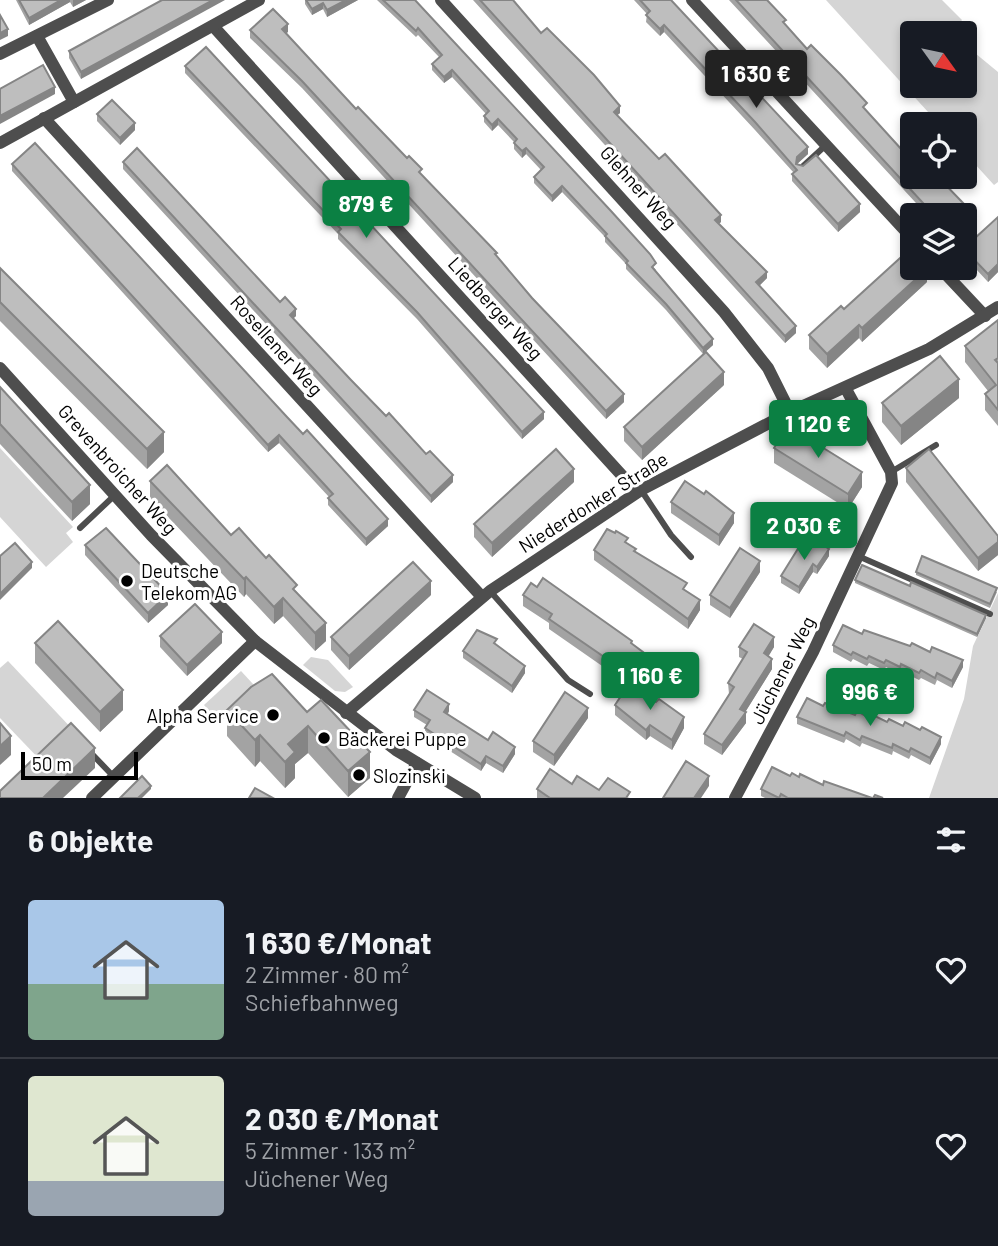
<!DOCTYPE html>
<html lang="de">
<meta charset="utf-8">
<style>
body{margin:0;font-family:Barlow,sans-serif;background:#20242c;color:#f1f3f6;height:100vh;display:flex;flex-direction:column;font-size:26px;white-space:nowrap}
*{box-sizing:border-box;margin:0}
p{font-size:23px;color:#9ea1a6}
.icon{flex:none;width:38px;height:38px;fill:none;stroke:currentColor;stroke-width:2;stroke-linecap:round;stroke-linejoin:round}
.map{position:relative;height:798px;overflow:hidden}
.details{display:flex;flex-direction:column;background:#171b24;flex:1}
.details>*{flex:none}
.needle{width:46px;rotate:123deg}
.buttons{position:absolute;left:900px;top:21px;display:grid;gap:14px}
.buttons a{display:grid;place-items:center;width:77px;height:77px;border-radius:7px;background:#171b24;box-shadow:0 4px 10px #0003;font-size:35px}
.scale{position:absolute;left:21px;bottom:18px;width:117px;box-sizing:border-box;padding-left:7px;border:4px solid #000;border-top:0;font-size:19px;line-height:24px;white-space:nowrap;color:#000;-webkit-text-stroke:5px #fff;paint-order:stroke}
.price{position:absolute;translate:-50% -60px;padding:0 16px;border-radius:7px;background:#0b8043;color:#fff;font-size:23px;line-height:46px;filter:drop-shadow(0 2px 4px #0008)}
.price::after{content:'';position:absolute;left:50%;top:42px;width:21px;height:16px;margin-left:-10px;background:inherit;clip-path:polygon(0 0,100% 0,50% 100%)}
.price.active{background:#222;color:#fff}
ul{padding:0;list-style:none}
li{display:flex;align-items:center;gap:21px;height:175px;padding:0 28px}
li+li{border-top:2px solid #363941}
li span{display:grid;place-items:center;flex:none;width:196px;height:140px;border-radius:7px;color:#555}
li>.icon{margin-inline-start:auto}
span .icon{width:84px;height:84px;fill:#fffc;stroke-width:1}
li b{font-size:30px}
h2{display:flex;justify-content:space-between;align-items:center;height:84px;padding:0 28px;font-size:30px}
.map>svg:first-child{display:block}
.green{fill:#d5d5d5}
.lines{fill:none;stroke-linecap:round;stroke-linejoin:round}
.service{stroke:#4e4e4e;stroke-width:6}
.minor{stroke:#4e4e4e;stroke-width:12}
.wall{fill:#a3a3a3}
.shaded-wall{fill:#858585}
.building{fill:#bebebe;stroke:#858585;stroke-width:2}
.poi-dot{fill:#000;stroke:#fff;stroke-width:2.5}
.labels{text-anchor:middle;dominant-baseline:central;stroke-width:6;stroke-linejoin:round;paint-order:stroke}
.street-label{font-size:19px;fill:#000;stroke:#fff}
.poi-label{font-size:19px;fill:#000;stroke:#fff;text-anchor:start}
</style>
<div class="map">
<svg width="998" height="798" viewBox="0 0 998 798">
<rect width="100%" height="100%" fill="#fff"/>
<g class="green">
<polygon points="826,0 942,0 962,20 952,33 912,33 912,86 964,86 964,44 998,72 998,182 994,185 964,152 964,124 939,124"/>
<polygon points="0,448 73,527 66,533 73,542 46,567 0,517"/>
<polygon points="998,593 998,798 929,798 964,699 973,646"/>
<polygon points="311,657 328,660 353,687 345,692 335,691 303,665"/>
<polygon points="8,661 75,732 43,763 0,718 0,668"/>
<polygon points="241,671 264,696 218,722 204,705"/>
</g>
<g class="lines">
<g class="service">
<polyline points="801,168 825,146"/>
<polyline points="891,472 936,445"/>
<polyline points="641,490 671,535 691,557"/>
<polyline points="80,528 115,495"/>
<polyline points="858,556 990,614"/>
<polyline points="490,591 568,680 590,694"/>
<polyline points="91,753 114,777"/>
</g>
<g class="minor">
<polyline points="441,0 724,312 768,368 790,412"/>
<polyline points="692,0 912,238"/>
<polyline points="213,26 637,492"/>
<polyline points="37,36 74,102"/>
<polyline points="0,54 108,0"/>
<polyline points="44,118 482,597"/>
<polyline points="0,143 259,0"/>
<polyline points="940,268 985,316"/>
<polyline points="0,368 151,535 255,641 396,750 475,798"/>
<polyline points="346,713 490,591 641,490 790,412 929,349 998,307"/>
<polyline points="92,798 255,641"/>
<polyline points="398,798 417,763"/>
<polyline points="735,798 813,652 892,483 891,472 846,389"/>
</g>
</g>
<g class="wall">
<polygon points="16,0 86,0 73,7 70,2 29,25"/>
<polygon points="162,0 81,79 69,58 69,51"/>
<polygon points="305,0 358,0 327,17 323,9 312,15 305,4"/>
<polygon points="377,0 415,0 656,270 655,271 713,345 703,354 666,310 626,269 626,264 605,242 605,237 562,192 552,202 534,183 534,177 541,170 526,154 522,158 514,149 514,142 498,125 492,131 484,122 484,116 486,114 452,77 444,83 432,70 432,64 439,57 418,35 416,37"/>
<polygon points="473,0 513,0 541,33 620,113 617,115 721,222 718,224 767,278 759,286 796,333 785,343"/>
<polygon points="634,0 671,0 808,154 797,164 860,212 838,232 792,181 792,174 794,173 755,130 664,32 660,36 646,22 647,14"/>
<polygon points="729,0 767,0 786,25 912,161 965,212 962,215 927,215"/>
<polygon points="250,30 288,32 286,33 356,109 422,175 497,257 624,402 606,419 302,88 250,38"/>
<polygon points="185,66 544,419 522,439 417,319 338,239 338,234 185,73"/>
<polygon points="97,114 135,130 120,145 97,121"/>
<polygon points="123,162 296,316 293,318 351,380 453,482 431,503 123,169"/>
<polygon points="12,164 388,526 366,546 328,505 328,498 329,497 279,443 268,452 12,171"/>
<polygon points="998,217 998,272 988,282 964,256 964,227 975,238"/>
<polygon points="0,268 164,452 147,469 0,321"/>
<polygon points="927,282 862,342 859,338 827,368 809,349 809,335 844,309"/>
<polygon points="998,320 998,426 985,410 985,394 988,391 965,362 965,346"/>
<polygon points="724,385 642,460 624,441 624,427"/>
<polygon points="0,387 90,504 72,521 0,444"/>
<polygon points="959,398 901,445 882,422 882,403"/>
<polygon points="774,448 862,487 848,509 774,463"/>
<polygon points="906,468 998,536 998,555 978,571 906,482"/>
<polygon points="150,481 231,535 297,592 326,641 315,651 283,616 274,624 246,594 244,597 150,498"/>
<polygon points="574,482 492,557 474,537 474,524"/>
<polygon points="671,502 734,523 719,546 671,513"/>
<polygon points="628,544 636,552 687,592 700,610 688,629 594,560 594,550"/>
<polygon points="85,545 168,605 148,623 85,555"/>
<polygon points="805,550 829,556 817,574 813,572 799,594 781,583 781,576"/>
<polygon points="760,572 730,618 710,605 710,595"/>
<polygon points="916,572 997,592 990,608 916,575"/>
<polygon points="855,580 986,618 977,637 855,583"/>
<polygon points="431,595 349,670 331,650 331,637"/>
<polygon points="523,595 643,662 629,684 684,728 672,750 650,736 646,740 615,715 615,705 628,684 549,629 549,623 523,606"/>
<polygon points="862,634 963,667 952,688 937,680 935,685 921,678 919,680 901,671 900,674 886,667 884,670 869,663 867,666 853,659 851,662 833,652 833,645"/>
<polygon points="160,636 222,643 187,676 160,647"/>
<polygon points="35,643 123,710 100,732 35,663"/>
<polygon points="497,645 525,673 512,693 463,658 463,651"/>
<polygon points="739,647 774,647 768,656 772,669 745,712 746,723 722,755 704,744 704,734 729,694 728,683 743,659 739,657"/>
<polygon points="272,674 370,778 348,797 308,753 295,764 295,778 285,788 260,761 255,767 227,736 227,710"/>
<polygon points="823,706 887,722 941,744 930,765 911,755 909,759 893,751 892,755 862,743 860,747 846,739 844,743 797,724 797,717"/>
<polygon points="414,710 449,711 448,714 488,740 515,754 503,773 486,763 481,771 425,735 425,728 427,725 414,717"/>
<polygon points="588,718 554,766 533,752 533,741"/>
<polygon points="790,776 799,777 823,785 872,798 765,798 761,796 761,789"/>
<polygon points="537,789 599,790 630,798 537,798"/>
</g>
<g class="shaded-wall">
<polygon points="61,0 70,0 70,2 29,25 29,18"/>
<polygon points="73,0 86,0 73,7"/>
<polygon points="213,0 225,0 81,79 81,72"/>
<polygon points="346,0 358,0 327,17 327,10"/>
<polygon points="323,3 323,9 312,15 312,9"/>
<polygon points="288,24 288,32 282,36 282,29"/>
<polygon points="664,25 664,32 660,36 660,29"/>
<polygon points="8,29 8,36 0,40 0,33"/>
<polygon points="452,70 452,77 444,83 444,77"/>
<polygon points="55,87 55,94 0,124 0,116"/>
<polygon points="620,106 620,113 614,118 614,112"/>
<polygon points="498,119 498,125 492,131 492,125"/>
<polygon points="135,123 135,130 120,145 120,138"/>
<polygon points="808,147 808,154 797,164 797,157"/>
<polygon points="526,148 526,154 522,158 522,151"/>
<polygon points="562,186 562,192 552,202 552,196"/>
<polygon points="860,204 860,212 838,232 838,224"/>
<polygon points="965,205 965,212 962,215 954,215"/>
<polygon points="721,215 721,222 715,227 715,220"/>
<polygon points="998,264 998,272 988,282 988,274"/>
<polygon points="927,269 927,282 862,342 862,328"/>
<polygon points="767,272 767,278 756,289 756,282"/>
<polygon points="296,309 296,316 290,322 290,315"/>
<polygon points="859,325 859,338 827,368 827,354"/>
<polygon points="796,326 796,333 785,343 785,336"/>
<polygon points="713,339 713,345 703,354 703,348"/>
<polygon points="724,372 724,385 642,460 642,447"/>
<polygon points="959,379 959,398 901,445 901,426"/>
<polygon points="624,394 624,402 606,419 606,411"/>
<polygon points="544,412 544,419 522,439 522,432"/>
<polygon points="164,432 164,452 147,469 147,449"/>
<polygon points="279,435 279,443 268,452 268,445"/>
<polygon points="574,469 574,482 492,557 492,543"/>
<polygon points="862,472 862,487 848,509 848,494"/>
<polygon points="453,475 453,482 431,503 431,496"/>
<polygon points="90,485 90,504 72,521 72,502"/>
<polygon points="734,513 734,523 719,546 719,535"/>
<polygon points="388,519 388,526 366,546 366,539"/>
<polygon points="998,542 998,555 978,571 978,558"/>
<polygon points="829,549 829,556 817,574 817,567"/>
<polygon points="760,561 760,572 730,618 730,608"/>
<polygon points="32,562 32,568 0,600 0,594"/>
<polygon points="813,564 813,572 799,594 799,587"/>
<polygon points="246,577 246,594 244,597 244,579"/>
<polygon points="431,581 431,595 349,670 349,656"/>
<polygon points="168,594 168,605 148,623 148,613"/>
<polygon points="283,598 283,616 274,624 274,607"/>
<polygon points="700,600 700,610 688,629 688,619"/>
<polygon points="986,615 986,618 977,637 977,634"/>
<polygon points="326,623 326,641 315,651 315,633"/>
<polygon points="222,632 222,643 187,676 187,665"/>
<polygon points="774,637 774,647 764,664 764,653"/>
<polygon points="643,652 643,662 629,685 629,674"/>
<polygon points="772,659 772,669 741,719 746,712 746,723 722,755 722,745 740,709"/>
<polygon points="963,660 963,667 952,688 952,681"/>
<polygon points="525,666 525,673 512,693 512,686"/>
<polygon points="123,690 123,710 100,732 100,712"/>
<polygon points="449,704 449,711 444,719 444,712"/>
<polygon points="588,708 588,718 554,766 554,755"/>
<polygon points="684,717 684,728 672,750 672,740"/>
<polygon points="650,725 650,736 646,740 646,730"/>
<polygon points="308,726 308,753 295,764 295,778 285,788 285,762 288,744"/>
<polygon points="260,735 260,761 255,767 255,740"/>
<polygon points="11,736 11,755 0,765 0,746"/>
<polygon points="941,737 941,744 930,765 930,758"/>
<polygon points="515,747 515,754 503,773 503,766"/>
<polygon points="95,748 95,768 63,798 43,798"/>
<polygon points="370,752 370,778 348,797 348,771"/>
<polygon points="486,756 486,763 481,771 481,764"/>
<polygon points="709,776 709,786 701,798 694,798"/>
<polygon points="151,786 151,789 142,798 138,798"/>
</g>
<g class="building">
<polygon points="19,0 61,0 29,18"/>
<polygon points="162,0 213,0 81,72 69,51"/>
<polygon points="306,0 346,0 327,10 323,3 312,9"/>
<polygon points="383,0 415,0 611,211 650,254 656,263 652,267 713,339 703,348 666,304 626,263 628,261 605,236 607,234 562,186 552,196 534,177 544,167 526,148 522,151 514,143 517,139 498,119 492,125 484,116 489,111 452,70 444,77 432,64 442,55 418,28 416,31"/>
<polygon points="480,0 513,0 541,33 547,28 594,75 620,106 614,112 659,159 665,154 721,215 715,220 767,272 756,282 796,326 785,336"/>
<polygon points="640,0 671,0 808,147 797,157 796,164 803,166 816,155 860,204 838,224 792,174 797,170 755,122 664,25 660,29 646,15 650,11"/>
<polygon points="736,0 767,0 786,20 783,22 807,49 811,45 841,75 867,103 863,107 912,161 912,177 938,177 965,205 954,215 934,215"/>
<polygon points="273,9 288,24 282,29 356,109 358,107 407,158 409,156 422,169 419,172 497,253 495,254 532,298 624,394 606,411 302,81 250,30"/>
<polygon points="0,15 8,29 0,33"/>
<polygon points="206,47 544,412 522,432 417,312 338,232 341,229 185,66"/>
<polygon points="43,65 55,87 0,116 0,89"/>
<polygon points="112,100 135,123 120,138 97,114"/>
<polygon points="35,143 287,417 303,434 307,430 388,519 366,539 328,498 333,494 279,435 268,445 12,164"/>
<polygon points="137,148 280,302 285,297 296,309 290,315 351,380 386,416 389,413 426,454 430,451 453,475 431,496 123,162"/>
<polygon points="998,217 998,264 988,274 964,249 964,227 975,238"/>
<polygon points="910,249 912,251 912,268 927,269 862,328 859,325 827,354 809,335 841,306 844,309"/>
<polygon points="0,268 164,432 147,449 0,302"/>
<polygon points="998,320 998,358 995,360 998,363 998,410 985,394 996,385 965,346"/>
<polygon points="706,352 724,372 642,447 624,427"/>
<polygon points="940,356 959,379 901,426 882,403"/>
<polygon points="0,387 90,485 72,502 0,424"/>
<polygon points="788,426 862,472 848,494 774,448"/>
<polygon points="556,449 574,469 492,543 474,524"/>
<polygon points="929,449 998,536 998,542 978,558 906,468"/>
<polygon points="167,465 231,535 239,528 266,558 269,555 297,585 293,589 326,623 315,633 283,598 274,607 246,577 244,579 150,481"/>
<polygon points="685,481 704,494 706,491 734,513 719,535 671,502"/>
<polygon points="106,528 168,594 148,613 85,545"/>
<polygon points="607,529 615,533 616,531 628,538 625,542 636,549 634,551 687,583 683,589 700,600 688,619 594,550"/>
<polygon points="813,538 829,549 817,567 813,564 799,587 781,576 799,547 805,550"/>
<polygon points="15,543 32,562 0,594 0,556"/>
<polygon points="740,548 760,561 730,608 710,595"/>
<polygon points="922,556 997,588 990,604 916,572"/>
<polygon points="413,562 431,581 349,656 331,637"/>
<polygon points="862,565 910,586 911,582 986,615 977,634 855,580"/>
<polygon points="543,578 632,641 631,643 643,652 629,674 549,619 552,614 523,595 531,583 537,587"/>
<polygon points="195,604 222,632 187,665 160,636"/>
<polygon points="58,621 123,690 100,712 35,643"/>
<polygon points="754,624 774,637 764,653 772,659 740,709 746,712 722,745 704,734 734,687 728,683 747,652 739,647"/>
<polygon points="843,625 862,634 864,630 910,646 912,643 930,652 932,647 963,660 952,681 937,673 935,678 921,670 919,673 901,664 900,667 886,660 884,663 869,656 867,659 853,652 851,655 833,645"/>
<polygon points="477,630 497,639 494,643 525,666 512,686 463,651"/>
<polygon points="272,674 307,712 321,700 370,752 348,771 308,726 288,744 295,752 285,762 260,735 255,740 227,710 251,687"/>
<polygon points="629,684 656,702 659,699 684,717 672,740 650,725 646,730 615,705"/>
<polygon points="427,690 449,704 444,712 488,740 493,732 515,747 503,766 486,756 481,764 425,728 430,720 414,710"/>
<polygon points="565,692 588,708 554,755 533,741"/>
<polygon points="807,698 823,706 825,703 855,715 857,711 871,719 873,715 887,722 889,719 903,726 905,722 920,730 922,727 941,737 930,758 911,748 909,752 893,744 892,748 862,736 860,740 846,732 844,736 797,717"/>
<polygon points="0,723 11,736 0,746"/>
<polygon points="71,723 95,748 43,798 0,798 0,791"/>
<polygon points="686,761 709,776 694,798 663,798"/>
<polygon points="772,767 790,776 792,773 799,777 800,774 823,785 824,781 872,798 788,798 781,794 779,798 761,789"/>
<polygon points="550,769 572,784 577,776 599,790 608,778 630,792 626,798 550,798 537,789"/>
<polygon points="142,776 151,786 138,798 120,798"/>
<polygon points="255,788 273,798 249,798"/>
<polygon points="875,795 883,798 873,798"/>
</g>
<g class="poi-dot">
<circle cx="127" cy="581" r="7"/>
<circle cx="273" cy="715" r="7"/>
<circle cx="324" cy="738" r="7"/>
<circle cx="359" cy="775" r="7"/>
</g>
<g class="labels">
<g class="street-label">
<text transform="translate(639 187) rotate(48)">Glehner Weg</text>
<text transform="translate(496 308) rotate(48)">Liedberger Weg</text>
<text transform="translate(277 345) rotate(48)">Rosellener Weg</text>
<text transform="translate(118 469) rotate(48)">Grevenbroicher Weg</text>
<text transform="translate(593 502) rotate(-32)">Niederdonker Straße</text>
<text transform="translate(782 670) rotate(-63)">Jüchener Weg</text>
</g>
<g class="poi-label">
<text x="141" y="570">Deutsche<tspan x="141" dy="22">Telekom AG</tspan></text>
<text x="259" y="715" text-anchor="end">Alpha Service</text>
<text x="338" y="738">Bäckerei Puppe</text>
<text x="373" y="775">Slozinski</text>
</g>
</g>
</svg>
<div class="buttons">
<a><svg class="needle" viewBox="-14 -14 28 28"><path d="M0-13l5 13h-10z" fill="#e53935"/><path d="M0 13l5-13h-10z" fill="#9ea1a6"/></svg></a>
<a><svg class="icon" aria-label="locate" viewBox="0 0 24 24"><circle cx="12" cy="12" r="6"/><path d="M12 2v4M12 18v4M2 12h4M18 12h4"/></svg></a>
<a><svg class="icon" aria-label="layers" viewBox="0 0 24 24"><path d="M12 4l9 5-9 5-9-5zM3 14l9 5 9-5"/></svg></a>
</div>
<div class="scale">50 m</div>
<b class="price active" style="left:756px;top:110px">1 630 €</b>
<b class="price" style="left:366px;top:240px">879 €</b>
<b class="price" style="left:818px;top:460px">1 120 €</b>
<b class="price" style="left:804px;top:562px">2 030 €</b>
<b class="price" style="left:650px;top:712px">1 160 €</b>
<b class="price" style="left:870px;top:728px">996 €</b>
</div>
<section class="details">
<h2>6 Objekte<svg class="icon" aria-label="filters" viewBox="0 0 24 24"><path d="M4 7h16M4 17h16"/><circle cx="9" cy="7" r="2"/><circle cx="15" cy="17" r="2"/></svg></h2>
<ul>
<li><span style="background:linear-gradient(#a9c7e8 60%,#7fa58c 0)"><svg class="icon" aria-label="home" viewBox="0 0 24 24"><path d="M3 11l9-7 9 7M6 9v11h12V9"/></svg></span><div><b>1 630 €/Monat</b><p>2 Zimmer · 80 m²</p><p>Schiefbahnweg</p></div><svg class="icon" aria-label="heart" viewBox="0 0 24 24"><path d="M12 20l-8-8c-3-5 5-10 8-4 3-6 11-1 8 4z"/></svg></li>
<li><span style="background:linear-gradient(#dfe7d0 75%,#9aa5b1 0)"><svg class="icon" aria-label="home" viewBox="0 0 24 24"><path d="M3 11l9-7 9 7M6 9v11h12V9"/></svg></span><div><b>2 030 €/Monat</b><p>5 Zimmer · 133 m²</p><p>Jüchener Weg</p></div><svg class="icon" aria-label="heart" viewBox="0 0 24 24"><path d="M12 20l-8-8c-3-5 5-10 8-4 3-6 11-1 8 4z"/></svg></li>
</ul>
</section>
